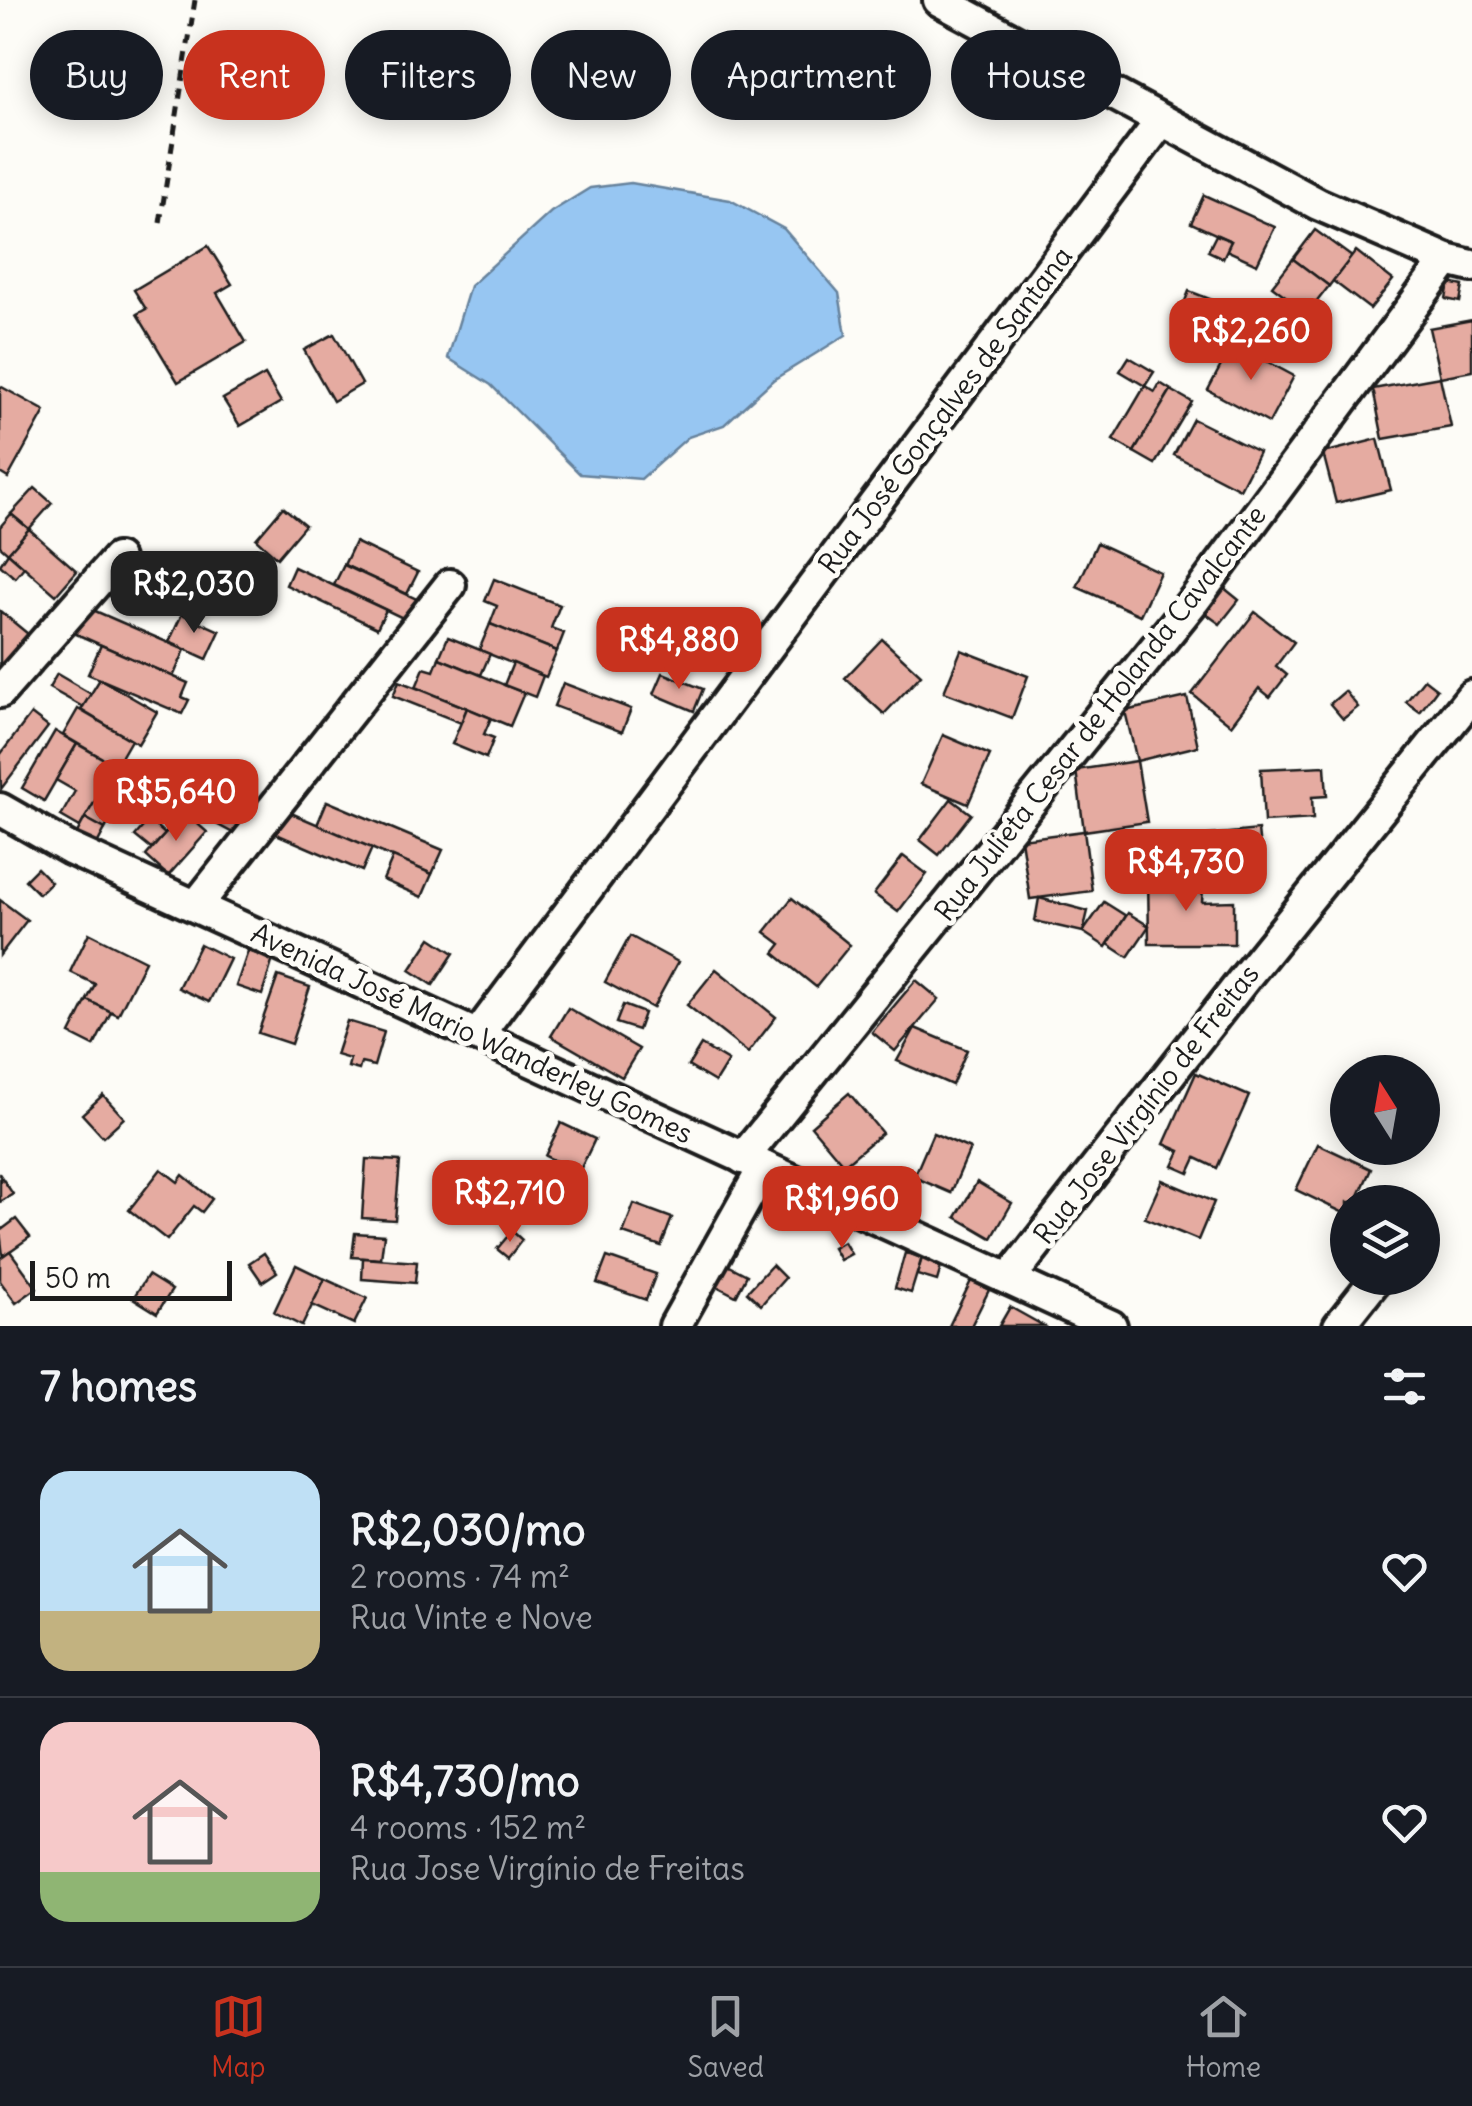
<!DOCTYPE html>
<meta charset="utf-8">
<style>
body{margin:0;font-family:Delius,sans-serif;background:#242831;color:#f1f3f6;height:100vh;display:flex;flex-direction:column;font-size:38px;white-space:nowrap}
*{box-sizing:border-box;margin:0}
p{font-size:32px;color:#9ea1a6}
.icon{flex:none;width:55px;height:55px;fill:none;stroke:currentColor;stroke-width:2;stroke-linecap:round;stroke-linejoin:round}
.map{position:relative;height:1326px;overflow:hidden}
.sheet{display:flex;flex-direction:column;background:#171b24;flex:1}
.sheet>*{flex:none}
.guide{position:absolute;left:30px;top:30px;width:1412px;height:90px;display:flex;gap:20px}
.needle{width:65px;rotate:349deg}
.fabs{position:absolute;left:1330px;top:1055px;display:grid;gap:20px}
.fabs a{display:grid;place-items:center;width:110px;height:110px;border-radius:50%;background:#171b24;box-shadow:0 5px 25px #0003;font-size:50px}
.scale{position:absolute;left:30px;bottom:25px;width:202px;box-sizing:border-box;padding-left:10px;border:5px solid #1c1c1c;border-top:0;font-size:28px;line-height:35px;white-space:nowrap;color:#1c1c1c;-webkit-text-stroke:8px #fdfcf7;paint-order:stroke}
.price{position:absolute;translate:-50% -85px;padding:0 22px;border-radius:20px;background:#c8321e;color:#fff;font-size:32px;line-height:65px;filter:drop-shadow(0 2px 5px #0008)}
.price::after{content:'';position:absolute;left:50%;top:60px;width:30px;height:22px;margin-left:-15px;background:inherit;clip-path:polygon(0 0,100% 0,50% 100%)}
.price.selected{background:#222;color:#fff}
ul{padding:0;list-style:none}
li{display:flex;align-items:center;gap:30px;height:250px;padding:0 40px}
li+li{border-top:2px solid #363941}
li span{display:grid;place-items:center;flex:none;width:280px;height:200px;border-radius:30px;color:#555}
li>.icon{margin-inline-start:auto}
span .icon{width:120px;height:120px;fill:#fffc;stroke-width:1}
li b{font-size:42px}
h2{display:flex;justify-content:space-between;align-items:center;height:120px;padding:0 40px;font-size:42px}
.tag{padding:0 35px;border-radius:45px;background:#171b24;box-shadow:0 5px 25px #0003;font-size:35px;line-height:90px}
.tag.selected{background:#c8321e;color:#fff}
.tab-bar{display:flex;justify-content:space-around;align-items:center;height:140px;border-top:2px solid #363941;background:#171b24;font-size:28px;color:#9ea1a6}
.tab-bar a{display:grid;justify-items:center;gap:5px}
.tab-bar .selected{color:#c8321e}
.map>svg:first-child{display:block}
.water{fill:#97c6f2;stroke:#66829c;stroke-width:2.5}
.building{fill:#e5aba1;stroke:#1c1c1c;stroke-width:2.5}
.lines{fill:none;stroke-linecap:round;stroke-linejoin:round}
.street-casing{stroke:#1c1c1c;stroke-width:38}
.path{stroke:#1c1c1c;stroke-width:5;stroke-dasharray:10 8;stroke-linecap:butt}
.street{stroke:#fdfcf7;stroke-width:30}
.labels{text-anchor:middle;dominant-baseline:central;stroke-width:10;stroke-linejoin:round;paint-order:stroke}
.street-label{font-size:28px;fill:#1c1c1c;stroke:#fdfcf7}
</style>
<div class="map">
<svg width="1472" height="1326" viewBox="0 0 1472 1326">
<rect width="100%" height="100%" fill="#fdfcf7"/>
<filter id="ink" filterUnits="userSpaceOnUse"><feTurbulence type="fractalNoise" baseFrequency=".01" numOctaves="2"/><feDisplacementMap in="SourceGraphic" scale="20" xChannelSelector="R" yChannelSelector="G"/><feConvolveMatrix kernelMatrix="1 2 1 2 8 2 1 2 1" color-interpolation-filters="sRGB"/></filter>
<g filter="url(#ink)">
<polygon class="water" points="631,183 730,200 784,229 839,293 846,335 773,380 724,425 688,437 641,479 580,474 491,385 448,358 470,286 551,212 590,188"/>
<g class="building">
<polygon points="1204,195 1275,227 1257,264 1226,250 1231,241 1191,223"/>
<polygon points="1315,230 1352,257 1329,286 1293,259"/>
<polygon points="1216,235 1231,241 1223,258 1208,251"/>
<polygon points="208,246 232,284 217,293 246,342 178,382 137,314 146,309 134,290"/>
<polygon points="1356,251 1393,280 1370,309 1333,281"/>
<polygon points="1293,259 1329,286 1308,313 1272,286"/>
<polygon points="1449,283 1463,286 1460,302 1446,299"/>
<polygon points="1189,291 1215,301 1209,316 1183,306"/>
<polygon points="1472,320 1472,371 1440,377 1429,328"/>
<polygon points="334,334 362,384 333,401 304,350"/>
<polygon points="1233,343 1294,376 1269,423 1208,390"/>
<polygon points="1129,357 1154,372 1145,386 1120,371"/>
<polygon points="265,375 281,402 240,426 223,399"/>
<polygon points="1440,377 1451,427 1383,439 1373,389"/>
<polygon points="1160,383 1171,390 1134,452 1113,440 1145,386 1155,392"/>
<polygon points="0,386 45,411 8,478 0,473"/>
<polygon points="1171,390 1192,402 1155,464 1134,452"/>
<polygon points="1193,419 1259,452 1240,489 1174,455"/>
<polygon points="1378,439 1391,490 1336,503 1323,453"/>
<polygon points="35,488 52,503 29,529 11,514"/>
<polygon points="283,507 305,525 277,558 256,539"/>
<polygon points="11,514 29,529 8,553 0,546 0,527"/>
<polygon points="29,529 77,571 56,595 8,553"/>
<polygon points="355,542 418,572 407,594 344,565"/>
<polygon points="1097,543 1160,572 1140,615 1077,587"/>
<polygon points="8,553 24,567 15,578 0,565"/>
<polygon points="344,565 419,600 409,621 334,585"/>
<polygon points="294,567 386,610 377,628 286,585"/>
<polygon points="494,579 560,605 551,628 564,633 557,651 490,624 497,606 485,601"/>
<polygon points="1218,583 1239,600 1220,624 1198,608"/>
<polygon points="86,607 185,650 173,677 74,633"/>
<polygon points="0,611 28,634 0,667"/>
<polygon points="1255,612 1294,642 1276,666 1287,675 1270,697 1259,688 1231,725 1192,694"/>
<polygon points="182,614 220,631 207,659 169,642"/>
<polygon points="490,624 557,651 546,677 479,650"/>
<polygon points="448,637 490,654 481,675 439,658"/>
<polygon points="882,639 921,675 884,714 845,678"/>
<polygon points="101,645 188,683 182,697 189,700 182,714 88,674"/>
<polygon points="961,650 1028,676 1012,718 944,692"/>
<polygon points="439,658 524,693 510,726 416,687 424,668 434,671"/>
<polygon points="513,663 543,676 535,697 504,685"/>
<polygon points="663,673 703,689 694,711 654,694"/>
<polygon points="57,674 91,694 83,707 49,688"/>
<polygon points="100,679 157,712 138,744 81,710"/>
<polygon points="1424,679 1437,689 1420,712 1406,702"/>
<polygon points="399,681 467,708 461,723 393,696"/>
<polygon points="563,683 631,709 622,732 554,706"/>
<polygon points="1345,691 1358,707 1343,719 1330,704"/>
<polygon points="1187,697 1198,746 1137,761 1125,711"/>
<polygon points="467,708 491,718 484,734 494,738 486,758 452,744"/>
<polygon points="78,709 131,740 116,766 63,735"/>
<polygon points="31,714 48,727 1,789 0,755"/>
<polygon points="55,731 77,744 44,801 22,788"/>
<polygon points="943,735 990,755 968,804 921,784"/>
<polygon points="77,744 116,766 80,827 61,816 75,791 56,780"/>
<polygon points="1137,761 1147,822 1084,831 1076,770"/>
<polygon points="116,766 136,777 105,829 85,818"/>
<polygon points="1325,766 1327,796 1312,797 1313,819 1264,822 1261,769"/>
<polygon points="951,799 971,814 939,855 920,840"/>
<polygon points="327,801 443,850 432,874 317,825"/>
<polygon points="212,806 240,821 233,833 205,818"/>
<polygon points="284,810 372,848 362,871 274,833"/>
<polygon points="184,812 207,832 168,876 146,856"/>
<polygon points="85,818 105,829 97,844 77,833"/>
<polygon points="149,820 165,834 151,849 135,836"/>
<polygon points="1258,830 1263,880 1213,885 1208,835"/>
<polygon points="1084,831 1092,891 1030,899 1021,839"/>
<polygon points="903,856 927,874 898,912 874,894"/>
<polygon points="393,857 432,874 422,897 383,880"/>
<polygon points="37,868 51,882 39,894 25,880"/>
<polygon points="1148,874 1189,874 1189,889 1203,888 1202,902 1234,901 1234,944 1149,944"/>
<polygon points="792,898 850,945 816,987 774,953 781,944 765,932"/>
<polygon points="1039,898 1088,911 1083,932 1035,921"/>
<polygon points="0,900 27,920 0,955"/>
<polygon points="1104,902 1126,916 1106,947 1083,932"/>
<polygon points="1128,913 1149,926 1128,957 1108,944"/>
<polygon points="89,933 145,961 118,1015 87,1000 95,984 70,972"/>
<polygon points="630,936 678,962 653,1008 605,982"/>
<polygon points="431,938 454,953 433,985 410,970"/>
<polygon points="200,944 230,959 209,1002 178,988"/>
<polygon points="248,951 273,959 262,995 236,986"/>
<polygon points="716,969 776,1017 748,1053 687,1005"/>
<polygon points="278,976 310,987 291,1044 258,1033"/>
<polygon points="916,980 939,999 895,1051 872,1032"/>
<polygon points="87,1000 111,1012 94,1046 70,1034"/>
<polygon points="623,1005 644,1013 638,1030 616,1023"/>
<polygon points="568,1008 639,1049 622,1077 551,1036"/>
<polygon points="347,1021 384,1032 374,1066 361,1063 359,1070 348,1067 350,1059 336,1055"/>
<polygon points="915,1028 967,1050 952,1085 897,1061"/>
<polygon points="701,1045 728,1061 715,1082 688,1066"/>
<polygon points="1196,1073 1249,1096 1217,1168 1196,1158 1189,1173 1173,1166 1180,1151 1164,1144"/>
<polygon points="849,1093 882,1133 844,1165 811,1126"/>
<polygon points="103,1095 124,1118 103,1137 82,1114"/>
<polygon points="561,1123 595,1139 579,1172 545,1156"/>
<polygon points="933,1133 970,1149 951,1193 914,1177"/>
<polygon points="1318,1144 1371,1169 1356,1202 1348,1202 1348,1215 1296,1190"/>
<polygon points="366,1159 400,1161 395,1220 362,1218"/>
<polygon points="161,1169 178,1182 183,1175 212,1199 202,1212 194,1206 167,1240 129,1210"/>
<polygon points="0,1175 13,1194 0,1202"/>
<polygon points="1162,1180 1214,1202 1198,1240 1145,1218"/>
<polygon points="977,1182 1012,1203 992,1238 956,1217"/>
<polygon points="634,1204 672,1218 661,1246 623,1233"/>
<polygon points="16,1219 30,1237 3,1256 0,1231"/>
<polygon points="512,1231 522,1240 508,1258 497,1249"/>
<polygon points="355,1233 384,1235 381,1259 352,1257"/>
<polygon points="844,1242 851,1254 840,1260 833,1248"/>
<polygon points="10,1251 37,1288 16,1303 0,1281 0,1258"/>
<polygon points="924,1251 944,1257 937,1281 917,1275"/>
<polygon points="264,1253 277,1272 262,1282 249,1263"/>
<polygon points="905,1253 922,1257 911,1293 895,1288"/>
<polygon points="607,1257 656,1274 646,1300 597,1283"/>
<polygon points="363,1258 417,1262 415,1283 362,1279"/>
<polygon points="718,1260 747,1275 736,1296 707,1281"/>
<polygon points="296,1265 325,1279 302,1326 274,1312"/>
<polygon points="772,1265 785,1278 761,1305 747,1292"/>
<polygon points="148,1275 172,1290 157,1313 133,1298"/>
<polygon points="325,1279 367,1298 354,1324 312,1305"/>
<polygon points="971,1281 989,1290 971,1326 949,1326"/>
<polygon points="1010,1307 1044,1326 999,1326"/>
</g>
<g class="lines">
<defs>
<g id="street">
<polyline points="939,0 1318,204 1447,260 1472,266"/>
<polyline points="0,692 117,559"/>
<polyline points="0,809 70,849 1111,1326"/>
<polyline points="196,906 450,585"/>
<polyline points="477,1036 1161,121"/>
<polyline points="743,1158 1195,599 1447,260"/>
<polyline points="1009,1279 1248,974 1472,696"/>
<polyline points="675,1326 764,1167"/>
<polyline points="1339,1326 1377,1278"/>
</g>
</defs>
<use href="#street" class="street-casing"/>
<polyline class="path" points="160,223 195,0"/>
<use href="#street" class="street"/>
</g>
</g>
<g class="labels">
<g class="street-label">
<text transform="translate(945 410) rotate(-53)">Rua José Gonçalves de Santana</text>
<text transform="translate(1100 713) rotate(-52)">Rua Julieta Cesar de Holanda Cavalcante</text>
<text transform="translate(472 1033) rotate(25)">Avenida José Mario Wanderley Gomes</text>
<text transform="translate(1146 1104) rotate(-52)">Rua Jose Virgínio de Freitas</text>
</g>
</g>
</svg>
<div class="fabs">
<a><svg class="needle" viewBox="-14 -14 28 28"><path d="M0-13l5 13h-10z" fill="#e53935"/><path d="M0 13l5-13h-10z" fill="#9ea1a6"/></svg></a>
<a><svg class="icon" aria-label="layers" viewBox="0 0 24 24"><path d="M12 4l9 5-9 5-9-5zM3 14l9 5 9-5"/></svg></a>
</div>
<div class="scale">50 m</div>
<b class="price" style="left:1251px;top:383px">R$2,260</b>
<b class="price selected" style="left:194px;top:636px">R$2,030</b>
<b class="price" style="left:679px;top:692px">R$4,880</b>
<b class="price" style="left:176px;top:844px">R$5,640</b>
<b class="price" style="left:1186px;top:914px">R$4,730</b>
<b class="price" style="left:510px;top:1245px">R$2,710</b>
<b class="price" style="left:842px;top:1251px">R$1,960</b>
<div class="guide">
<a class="tag">Buy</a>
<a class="tag selected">Rent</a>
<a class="tag">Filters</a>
<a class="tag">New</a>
<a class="tag">Apartment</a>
<a class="tag">House</a>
</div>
</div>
<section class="sheet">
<h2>7 homes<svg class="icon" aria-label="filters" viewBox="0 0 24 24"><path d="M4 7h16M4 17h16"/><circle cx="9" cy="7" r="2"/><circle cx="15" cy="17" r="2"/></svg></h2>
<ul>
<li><span style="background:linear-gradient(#bfe0f5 70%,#c2b280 0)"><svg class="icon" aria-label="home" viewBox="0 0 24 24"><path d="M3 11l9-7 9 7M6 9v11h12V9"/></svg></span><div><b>R$2,030/mo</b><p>2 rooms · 74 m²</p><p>Rua Vinte e Nove</p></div><svg class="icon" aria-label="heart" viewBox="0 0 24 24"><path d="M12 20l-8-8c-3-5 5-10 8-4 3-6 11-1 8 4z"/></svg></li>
<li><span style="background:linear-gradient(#f6c9c9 75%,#8fb573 0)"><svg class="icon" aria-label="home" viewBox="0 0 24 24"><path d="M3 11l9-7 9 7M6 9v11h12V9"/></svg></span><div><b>R$4,730/mo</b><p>4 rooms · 152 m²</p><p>Rua Jose Virgínio de Freitas</p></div><svg class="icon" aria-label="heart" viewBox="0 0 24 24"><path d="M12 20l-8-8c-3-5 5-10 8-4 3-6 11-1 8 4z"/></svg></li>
</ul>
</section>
<nav class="tab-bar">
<a class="selected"><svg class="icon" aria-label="map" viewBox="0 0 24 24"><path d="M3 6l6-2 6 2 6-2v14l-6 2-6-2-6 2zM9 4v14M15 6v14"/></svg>Map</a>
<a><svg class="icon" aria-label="saved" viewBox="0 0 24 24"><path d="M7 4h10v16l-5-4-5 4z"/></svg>Saved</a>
<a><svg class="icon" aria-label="home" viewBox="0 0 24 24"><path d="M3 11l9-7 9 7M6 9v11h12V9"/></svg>Home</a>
</nav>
